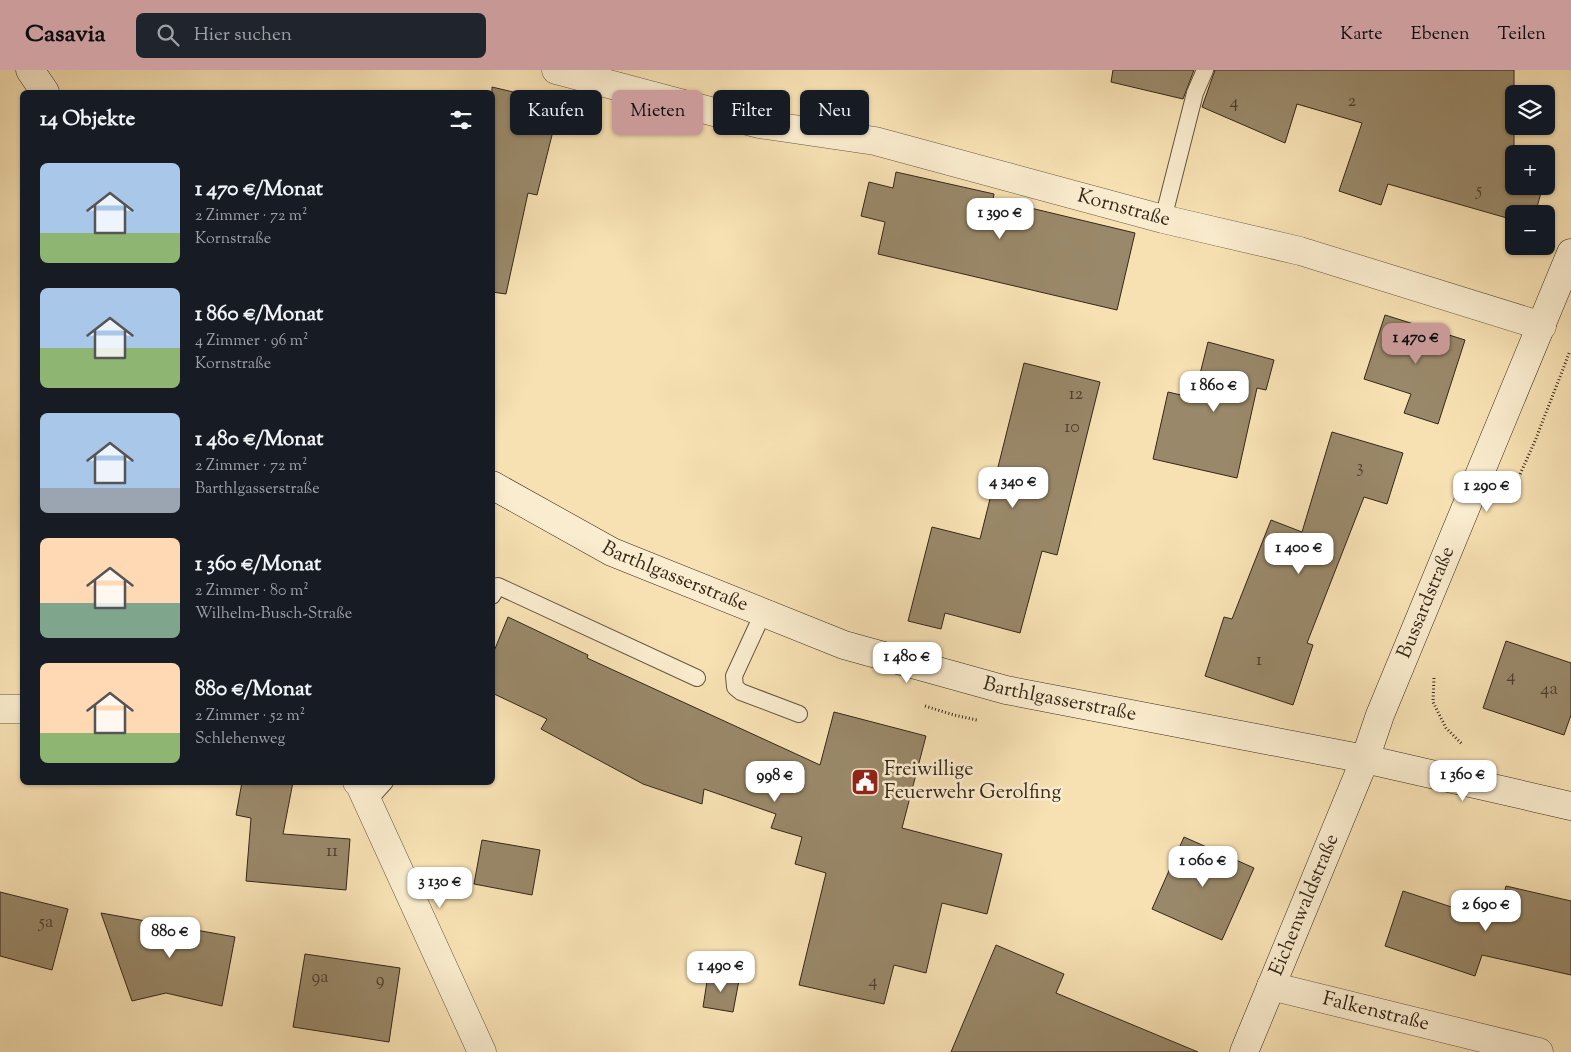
<!DOCTYPE html>
<html lang="de">
<meta charset="utf-8">
<style>
body{margin:0;font-family:"Sorts Mill Goudy",serif;background:#20242c;color:#f1f3f6;height:100vh;display:flex;flex-direction:column;font-size:19px;white-space:nowrap}
*{box-sizing:border-box;margin:0}
p{font-size:16px;color:#9ea1a6}
.icon{flex:none;width:28px;height:28px;fill:none;stroke:currentColor;stroke-width:2;stroke-linecap:round;stroke-linejoin:round}
.map{position:relative;flex:1;overflow:hidden}
.drawer{position:absolute;left:20px;top:20px;width:475px;height:695px;display:flex;flex-direction:column;background:#171b24;border-radius:8px;box-shadow:0 1px 4px #0004}
.drawer>*{flex:none}
.guide{position:absolute;left:510px;top:20px;width:475px;height:45px;display:flex;gap:10px}
.fabs{position:absolute;left:1505px;top:15px;display:grid;gap:10px}
.fabs a{display:grid;place-items:center;width:50px;height:50px;border-radius:8px;background:#171b24;box-shadow:0 1px 4px #0004;font-size:25px}
.price{position:absolute;translate:-50% -42px;padding:0 11px;border-radius:10px;background:#fff;color:#222;font-size:16px;line-height:32px;filter:drop-shadow(0 1px 2px #0008)}
.price::after{content:'';position:absolute;left:50%;top:30px;width:15px;height:11px;margin-left:-8px;background:inherit;clip-path:polygon(0 0,100% 0,50% 100%)}
.price.on{background:#c59692;color:#111}
ul{padding:0;list-style:none}
li{display:flex;align-items:center;gap:15px;height:125px;padding:0 20px}
li span{display:grid;place-items:center;flex:none;width:140px;height:100px;border-radius:8px;color:#555}
li>.icon{margin-inline-start:auto}
span .icon{width:60px;height:60px;fill:#fffc;stroke-width:1}
li b{font-size:21px}
h2{display:flex;justify-content:space-between;align-items:center;height:60px;padding:0 20px;font-size:21px}
.tag{padding:0 18px;border-radius:8px;background:#171b24;box-shadow:0 1px 4px #0004;font-size:18px;line-height:45px}
.tag.on{background:#c59692;color:#111}
header{display:flex;align-items:center;gap:30px;box-sizing:border-box;height:70px;padding:0 25px;background:#c59692;color:#111}
header strong{font-size:24px}
nav{display:flex;gap:28px;margin-inline-start:auto;font-size:18px}
.search{width:350px;height:45px;background:#20242c;display:flex;align-items:center;gap:12px;box-sizing:border-box;padding:0 18px;border-radius:8px;color:#9ea1a6;font-size:19px}
.map>svg:first-child{display:block}
.building{fill:#998869;stroke:#342719}
.lines{fill:none;stroke-linecap:round;stroke-linejoin:round}
.lane-casing{stroke:#655640;stroke-width:18}
.street-casing{stroke:#655640;stroke-width:29}
.secondary-casing{stroke:#342719;stroke-width:29}
.path{stroke:#342719;stroke-width:3;stroke-dasharray:1 2.5;stroke-linecap:butt}
.lane{stroke:#faecce;stroke-width:16}
.street{stroke:#faecce;stroke-width:28}
.secondary{stroke:#faecce;stroke-width:28}
.labels{text-anchor:middle;dominant-baseline:central;stroke-width:5;stroke-linejoin:round;paint-order:stroke}
.number-label{font-size:18px;fill:#4d3f2d}
.street-label{font-size:20px;fill:#342719;stroke:#faecce}
.poi-label{font-size:20px;fill:#342719;stroke:#faecce;text-anchor:start}
</style>
<header>
<strong>Casavia</strong>
<div class="search"><svg class="icon" aria-label="search" viewBox="0 0 24 24"><circle cx="10" cy="10" r="6"/><path d="M15 15l6 6"/></svg>Hier suchen</div>
<nav><a>Karte</a><a>Ebenen</a><a>Teilen</a></nav>
</header>
<div class="map">
<svg width="1571" height="982" viewBox="0 0 1571 982">
<rect width="100%" height="100%" fill="#f7e1b3"/>
<filter id="stains"><feTurbulence type="fractalNoise" baseFrequency=".004" numOctaves="4"/><feColorMatrix values="0 0 0 0 .2 0 0 0 0 .09 0 0 0 0 .02 0 0 0 .5 -.17"/></filter>
<radialGradient id="worn" r=".72"><stop offset=".6" stop-color="#630" stop-opacity="0"/><stop offset="1" stop-color="#630" stop-opacity=".3"/></radialGradient>
<g class="building">
<polygon points="1113,0 1194,0 1183,29 1111,12"/>
<polygon points="1215,0 1514,0 1514,78 1533,84 1514,84 1514,116 1543,116 1535,144 1514,144 1514,150 1388,114 1381,135 1339,121 1362,53 1297,34 1285,73 1202,37"/>
<polygon points="492,17 560,33 537,125 528,123 506,224 492,222"/>
<polygon points="896,102 994,124 993,129 1135,163 1117,240 878,184 885,152 861,146 869,112 893,118"/>
<polygon points="1385,245 1465,270 1438,354 1404,343 1411,324 1364,309"/>
<polygon points="1208,272 1274,290 1266,320 1257,318 1237,408 1153,389 1168,322 1194,328"/>
<polygon points="1024,293 1100,312 1057,485 1042,481 1020,563 945,543 941,559 908,551 932,457 980,469"/>
<polygon points="1332,362 1403,383 1387,434 1364,427 1307,573 1313,575 1293,635 1205,606 1224,547 1232,549 1271,450 1302,462"/>
<polygon points="508,547 588,585 587,588 820,695 834,642 926,666 902,758 1002,784 987,844 942,833 926,903 894,895 884,934 799,915 826,803 795,794 802,767 771,758 776,744 704,719 702,734 643,714 541,659 547,649 492,623 492,586"/>
<polygon points="1506,571 1571,593 1571,645 1564,665 1483,638"/>
<polygon points="242,712 293,712 283,764 350,769 346,820 246,811 251,748 236,745"/>
<polygon points="1184,767 1254,798 1222,870 1152,839"/>
<polygon points="482,770 540,780 532,825 474,814"/>
<polygon points="1506,816 1571,831 1571,905 1482,885 1475,906 1385,876 1403,821 1497,852"/>
<polygon points="0,822 68,839 52,900 0,886"/>
<polygon points="101,843 235,867 222,936 166,923 132,931"/>
<polygon points="996,875 1064,904 1056,923 1198,982 951,982"/>
<polygon points="305,884 400,898 389,972 293,957"/>
<polygon points="708,905 739,910 733,942 703,937"/>
</g>
<g class="lines">
<defs>
<g id="lane">
<polyline points="1163,149 1195,23 1205,0"/>
<polyline points="492,526 498,516 697,608"/>
<polyline points="763,543 734,606 735,617 741,622 799,644"/>
<polyline points="367,732 385,712"/>
</g>
<g id="street">
<path id="s1" d="M556,0L759,54L875,71L1163,149L1300,181L1542,256"/>
<polyline points="0,639 22,639"/>
<polyline points="357,712 359,713 482,982"/>
<path id="s2" d="M1271,916L1539,982"/>
</g>
<g id="secondary">
<polyline points="30,0 45,22"/>
<path id="s3" d="M492,415L612,482L844,575L1006,620L1365,689L1571,736"/>
<path id="s4" d="M1244,982L1365,689L1380,645L1571,183"/>
</g>
</defs>
<use href="#lane" class="lane-casing"/>
<use href="#street" class="street-casing"/>
<use href="#secondary" class="secondary-casing"/>
<g class="path">
<polyline points="1513,420 1535,371 1570,281"/>
<polyline points="1434,608 1433,632 1446,658 1462,674"/>
<polyline points="925,636 954,645 977,650"/>
</g>
<use href="#lane" class="lane"/>
<use href="#street" class="street"/>
<use href="#secondary" class="secondary"/>
</g>
<defs>
<symbol id="civic-square" viewBox="-11 -11 22 22"><rect x="-9" y="-9" width="18" height="18" rx="4" fill="#8f2418" stroke="#faecce"/><path d="M-.6-6.5H3V-4.5H.6V-3L4-1V1h2V6H-6V1h2V-1L-.6-3ZM-1.2 2.5V6h2.4V2.5Z" fill="#fff"/></symbol>
</defs>
<g fill-rule="evenodd">
<use href="#civic-square" x="849" y="696" width="32" height="32"/>
</g>
<g class="labels">
<g class="number-label">
<text x="1352" y="32">2</text>
<text x="1234" y="33">4</text>
<text x="1479" y="121">5</text>
<text x="1076" y="325">12</text>
<text x="1072" y="358">10</text>
<text x="1360" y="398">3</text>
<text x="1259" y="591">1</text>
<text x="1511" y="607">4</text>
<text x="1549" y="620">4a</text>
<text x="332" y="782">11</text>
<text x="46" y="853">5a</text>
<text x="320" y="908">9a</text>
<text x="380" y="911">9</text>
<text x="873" y="912">4</text>
</g>
<g class="street-label">
<text stroke="none"><textPath href="#s1" startOffset="585">Kornstraße</textPath></text>
<text stroke="none"><textPath href="#s3" startOffset="205">Barthlgasserstraße</textPath></text>
<text stroke="none"><textPath href="#s4" startOffset="485">Bussardstraße</textPath></text>
<text stroke="none"><textPath href="#s3" startOffset="610">Barthlgasserstraße</textPath></text>
<text stroke="none"><textPath href="#s4" startOffset="159">Eichenwaldstraße</textPath></text>
<text stroke="none"><textPath href="#s2" startOffset="108">Falkenstraße</textPath></text>
</g>
<g class="poi-label">
<text x="884" y="700">Freiwillige<tspan x="884" dy="23">Feuerwehr Gerolfing</tspan></text>
</g>
</g>
<rect width="100%" height="100%" filter="url(#stains)"/>
<rect width="100%" height="100%" fill="url(#worn)"/>
</svg>
<div class="fabs">
<a><svg class="icon" aria-label="layers" viewBox="0 0 24 24"><path d="M12 4l9 5-9 5-9-5zM3 14l9 5 9-5"/></svg></a>
<a>+</a>
<a>−</a>
</div>
<b class="price" style="left:1000px;top:170px">1 390 €</b>
<b class="price on" style="left:1416px;top:295px">1 470 €</b>
<b class="price" style="left:1214px;top:343px">1 860 €</b>
<b class="price" style="left:1013px;top:439px">4 340 €</b>
<b class="price" style="left:1487px;top:443px">1 290 €</b>
<b class="price" style="left:1299px;top:505px">1 400 €</b>
<b class="price" style="left:907px;top:614px">1 480 €</b>
<b class="price" style="left:1463px;top:732px">1 360 €</b>
<b class="price" style="left:775px;top:733px">998 €</b>
<b class="price" style="left:1203px;top:818px">1 060 €</b>
<b class="price" style="left:440px;top:839px">3 130 €</b>
<b class="price" style="left:1486px;top:862px">2 690 €</b>
<b class="price" style="left:170px;top:889px">880 €</b>
<b class="price" style="left:721px;top:923px">1 490 €</b>
<div class="guide">
<a class="tag">Kaufen</a>
<a class="tag on">Mieten</a>
<a class="tag">Filter</a>
<a class="tag">Neu</a>
</div>
<section class="drawer">
<h2>14 Objekte<svg class="icon" aria-label="filters" viewBox="0 0 24 24"><path d="M4 7h16M4 17h16"/><circle cx="9" cy="7" r="2"/><circle cx="15" cy="17" r="2"/></svg></h2>
<ul>
<li><span style="background:linear-gradient(#a9c7e8 70%,#8fb573 0)"><svg class="icon" aria-label="home" viewBox="0 0 24 24"><path d="M3 11l9-7 9 7M6 9v11h12V9"/></svg></span><div><b>1 470 €/Monat</b><p>2 Zimmer · 72 m²</p><p>Kornstraße</p></div></li>
<li><span style="background:linear-gradient(#a9c7e8 60%,#8fb573 0)"><svg class="icon" aria-label="home" viewBox="0 0 24 24"><path d="M3 11l9-7 9 7M6 9v11h12V9"/></svg></span><div><b>1 860 €/Monat</b><p>4 Zimmer · 96 m²</p><p>Kornstraße</p></div></li>
<li><span style="background:linear-gradient(#a9c7e8 75%,#9aa5b1 0)"><svg class="icon" aria-label="home" viewBox="0 0 24 24"><path d="M3 11l9-7 9 7M6 9v11h12V9"/></svg></span><div><b>1 480 €/Monat</b><p>2 Zimmer · 72 m²</p><p>Barthlgasserstraße</p></div></li>
<li><span style="background:linear-gradient(#ffd9b3 65%,#7fa58c 0)"><svg class="icon" aria-label="home" viewBox="0 0 24 24"><path d="M3 11l9-7 9 7M6 9v11h12V9"/></svg></span><div><b>1 360 €/Monat</b><p>2 Zimmer · 80 m²</p><p>Wilhelm-Busch-Straße</p></div></li>
<li><span style="background:linear-gradient(#ffd9b3 70%,#8fb573 0)"><svg class="icon" aria-label="home" viewBox="0 0 24 24"><path d="M3 11l9-7 9 7M6 9v11h12V9"/></svg></span><div><b>880 €/Monat</b><p>2 Zimmer · 52 m²</p><p>Schlehenweg</p></div></li>
</ul>
</section>
</div>
